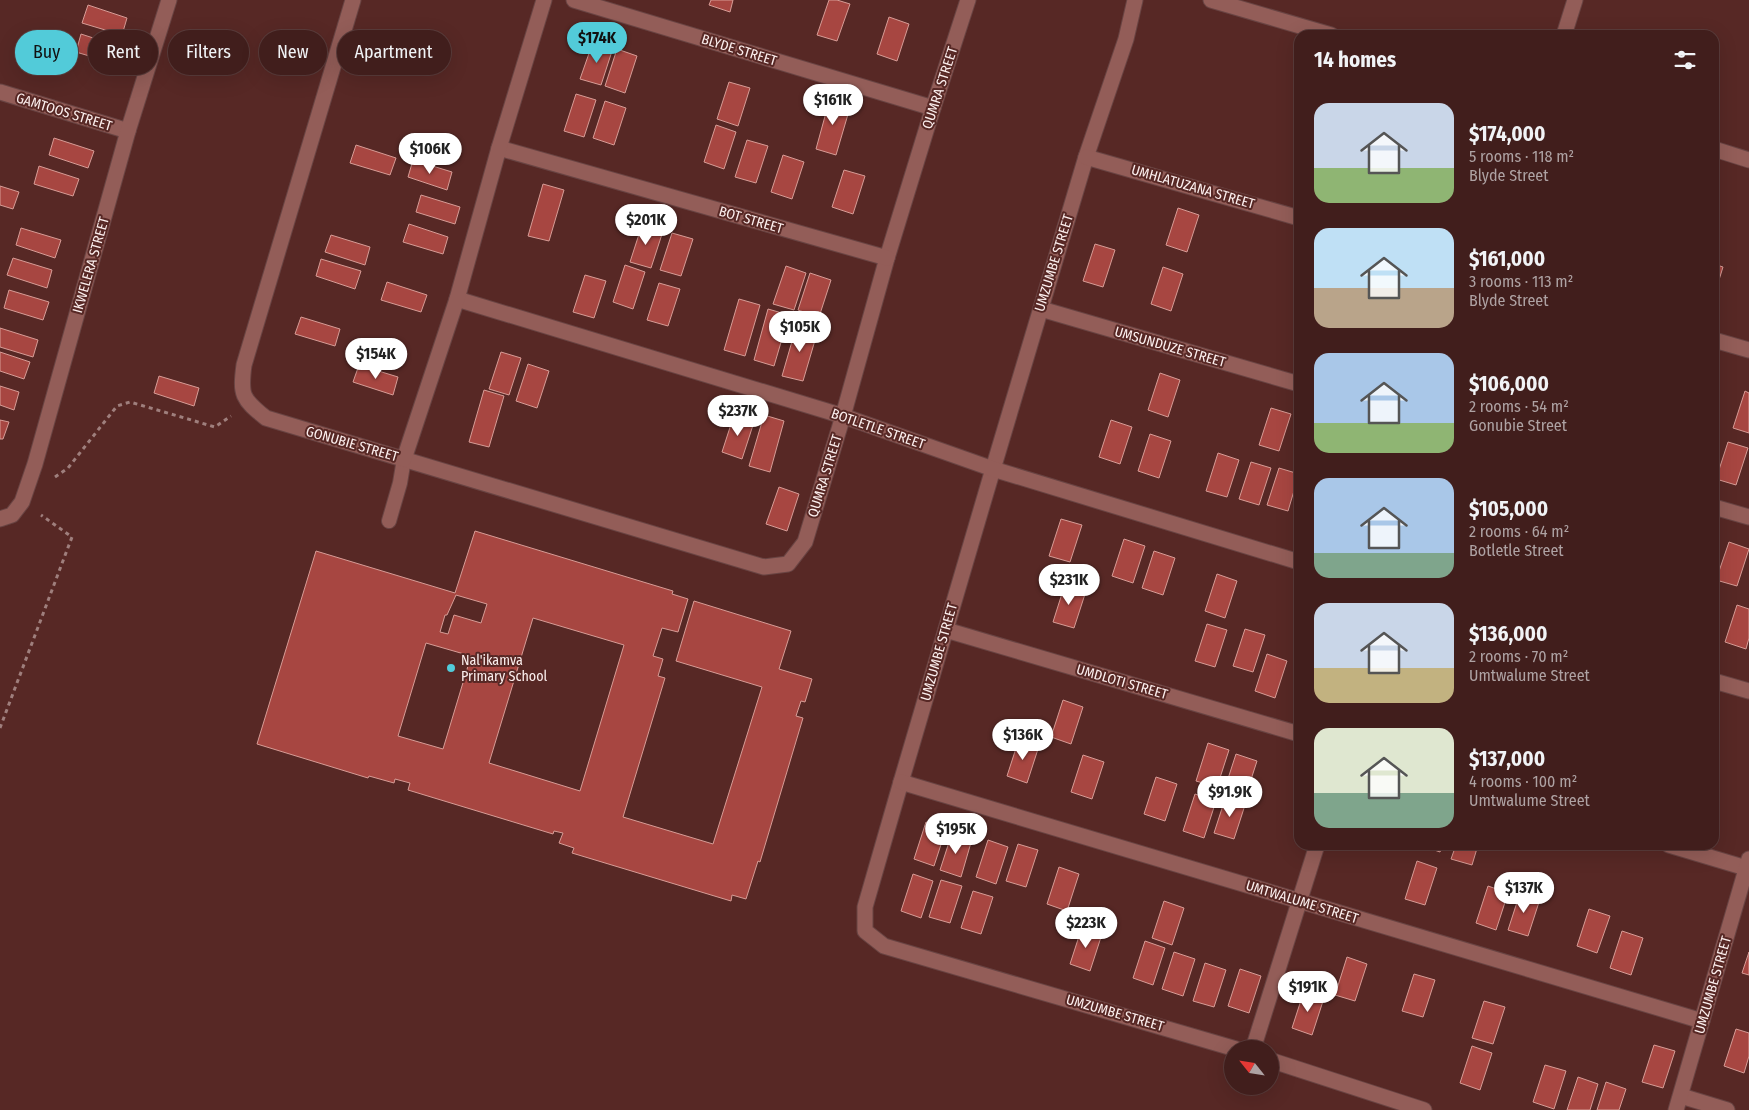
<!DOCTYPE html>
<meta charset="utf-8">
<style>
body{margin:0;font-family:"Fira Sans Condensed",sans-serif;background:#482725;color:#f1f3f6;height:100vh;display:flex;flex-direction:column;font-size:19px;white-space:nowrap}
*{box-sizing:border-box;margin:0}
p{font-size:16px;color:#aea2a3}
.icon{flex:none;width:28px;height:28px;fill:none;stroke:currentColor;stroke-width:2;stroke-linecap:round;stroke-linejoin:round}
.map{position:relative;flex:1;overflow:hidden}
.details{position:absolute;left:1294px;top:30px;width:425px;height:820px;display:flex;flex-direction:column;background:#411e1c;border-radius:15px;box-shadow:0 5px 20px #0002,0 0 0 1px #5a3c3b}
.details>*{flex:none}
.guide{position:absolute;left:15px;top:30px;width:475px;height:45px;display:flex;gap:10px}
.needle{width:32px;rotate:300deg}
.fabs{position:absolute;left:1224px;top:1040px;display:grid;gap:10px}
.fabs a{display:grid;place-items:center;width:55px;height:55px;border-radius:50%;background:#411e1c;box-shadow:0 5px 20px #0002,0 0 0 1px #5a3c3b;font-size:25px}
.price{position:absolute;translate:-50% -42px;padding:0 11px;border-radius:18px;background:#fff;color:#222;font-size:16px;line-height:32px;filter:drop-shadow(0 1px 2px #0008)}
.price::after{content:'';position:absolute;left:50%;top:30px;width:15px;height:11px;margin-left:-8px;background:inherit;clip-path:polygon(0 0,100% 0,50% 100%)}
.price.active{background:#52cbd9;color:#111}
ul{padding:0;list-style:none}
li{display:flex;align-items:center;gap:15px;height:125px;padding:0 20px}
li span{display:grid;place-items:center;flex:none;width:140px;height:100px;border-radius:15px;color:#555}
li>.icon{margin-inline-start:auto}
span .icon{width:60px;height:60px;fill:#fffc;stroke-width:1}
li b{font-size:21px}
h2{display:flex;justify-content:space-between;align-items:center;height:60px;padding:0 20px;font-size:21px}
.pill{padding:0 18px;border-radius:22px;background:#411e1c;box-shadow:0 5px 20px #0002,0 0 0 1px #5a3c3b;font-size:18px;line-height:45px}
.pill.active{background:#52cbd9;color:#111}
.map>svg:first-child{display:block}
.building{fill:#a74641;stroke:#d79c96;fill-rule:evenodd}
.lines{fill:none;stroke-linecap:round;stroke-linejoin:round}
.lane-casing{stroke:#694443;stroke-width:16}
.street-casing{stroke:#694443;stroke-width:17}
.secondary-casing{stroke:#694443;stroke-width:17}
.path{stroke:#9f7f7d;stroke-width:3;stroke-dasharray:4 4;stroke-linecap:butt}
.lane{stroke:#935d58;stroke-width:14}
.street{stroke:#935d58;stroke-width:15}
.secondary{stroke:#935d58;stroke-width:15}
.poi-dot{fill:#52cbd9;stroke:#572825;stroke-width:2}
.labels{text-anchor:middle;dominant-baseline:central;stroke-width:4;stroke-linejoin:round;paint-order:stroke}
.street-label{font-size:14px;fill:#fcefee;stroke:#572825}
.poi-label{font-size:14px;fill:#fcefee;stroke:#572825;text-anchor:start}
</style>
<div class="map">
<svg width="1749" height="1110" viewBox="0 0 1749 1110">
<rect width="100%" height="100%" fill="#572825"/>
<g class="building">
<polygon points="711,0 733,0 730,12 709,5"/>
<polygon points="829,0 837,0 850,4 837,41 817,35"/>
<polygon points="88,5 127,18 122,35 82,23"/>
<polygon points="889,17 909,24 897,61 877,54"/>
<polygon points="81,34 121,47 116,64 76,52"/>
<polygon points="593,42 613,48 601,85 580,79"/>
<polygon points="617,49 637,56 625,93 605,86"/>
<polygon points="729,82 750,88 738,126 717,119"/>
<polygon points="576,94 596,100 584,137 564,131"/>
<polygon points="830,98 851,104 836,155 816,149"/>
<polygon points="605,101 626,108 614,145 593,138"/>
<polygon points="716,125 736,132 724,169 704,162"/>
<polygon points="54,138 94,151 88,168 49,155"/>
<polygon points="747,140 768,146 756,183 735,177"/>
<polygon points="356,145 396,158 390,175 350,163"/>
<polygon points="783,155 804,162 792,199 771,192"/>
<polygon points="413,160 452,172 447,190 408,177"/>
<polygon points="39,166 79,179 73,196 34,184"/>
<polygon points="844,170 865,176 853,214 832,207"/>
<polygon points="543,184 564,190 549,241 528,236"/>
<polygon points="0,186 19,192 13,209 0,205"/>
<polygon points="421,195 460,207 455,224 416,212"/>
<polygon points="1178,208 1199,215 1187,252 1166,245"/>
<polygon points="409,224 448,237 443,254 403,242"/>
<polygon points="642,225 663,231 651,268 630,262"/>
<polygon points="21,228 61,240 55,258 16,245"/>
<polygon points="672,233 693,239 681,276 660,270"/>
<polygon points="331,235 370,247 365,265 325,252"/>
<polygon points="1095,244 1115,250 1103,287 1083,281"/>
<polygon points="13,258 52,270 47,288 7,275"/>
<polygon points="321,259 361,271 355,289 316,276"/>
<polygon points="1714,264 1723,267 1714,296"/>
<polygon points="625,265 645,272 633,309 613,302"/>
<polygon points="786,266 806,273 794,310 773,304"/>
<polygon points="1163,267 1183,274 1171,311 1151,304"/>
<polygon points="810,273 831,280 819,317 798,310"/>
<polygon points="585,275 606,281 594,318 573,312"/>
<polygon points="387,282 427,295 421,312 381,300"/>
<polygon points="659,283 680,289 668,326 647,320"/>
<polygon points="9,290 49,302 43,320 4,308"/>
<polygon points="739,299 760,305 745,356 724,350"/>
<polygon points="768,309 789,315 774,366 754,360"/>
<polygon points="301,317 340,329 335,346 295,334"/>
<polygon points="797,324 818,330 803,381 782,376"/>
<polygon points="0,328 38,340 33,357 0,347"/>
<polygon points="0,352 30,362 24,379 0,371"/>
<polygon points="501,352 521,358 509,395 489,389"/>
<polygon points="528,364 549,371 537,408 516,401"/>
<polygon points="359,365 398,377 393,395 353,382"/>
<polygon points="1160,373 1180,380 1168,417 1148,410"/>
<polygon points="159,376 199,388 194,406 154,393"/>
<polygon points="0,386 19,392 14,410 0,405"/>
<polygon points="484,390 504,396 489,447 469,442"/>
<polygon points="1745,391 1749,393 1749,433 1733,428"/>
<polygon points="1271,408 1291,414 1279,451 1259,445"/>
<polygon points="734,415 754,422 742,459 722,452"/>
<polygon points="764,415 784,421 770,472 749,466"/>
<polygon points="0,420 9,422 3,439 0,439"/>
<polygon points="1111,420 1132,427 1120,464 1099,457"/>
<polygon points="1150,434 1171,441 1159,478 1138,471"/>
<polygon points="1728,442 1748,448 1736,485 1716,479"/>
<polygon points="1218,453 1239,460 1227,497 1206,491"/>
<polygon points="1251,462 1271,468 1259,505 1239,499"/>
<polygon points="1279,468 1299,474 1288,511 1267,505"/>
<polygon points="779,487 799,494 787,531 766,524"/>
<polygon points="1061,519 1082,525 1070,562 1049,556"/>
<path d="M475,531L673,591L672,594L688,599L678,632L662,628L653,656L663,659L658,676L665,678L623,817L713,844L762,687L676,661L694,601L791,631L779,669L812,679L805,702L801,701L796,716L803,718L760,862L758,861L746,899L732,895L731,901L572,853L574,848L559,843L563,833L554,831L553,834L408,790L410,783L395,779L394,783L369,776L368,778L257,744L316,551L455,593ZM456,595L487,604L481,623L454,615L448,634L440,632L445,615H447ZM533,618L624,645L580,791L489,763ZM426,643L471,656L443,749L398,736Z"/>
<polygon points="1124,539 1145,546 1133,583 1112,576"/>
<polygon points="1729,542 1749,549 1737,586 1716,580"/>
<polygon points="1154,551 1175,558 1163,595 1142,588"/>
<polygon points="1217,574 1237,581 1225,618 1205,611"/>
<polygon points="1065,584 1086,591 1074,628 1053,622"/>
<polygon points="1737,605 1749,609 1749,638 1746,649 1725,642"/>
<polygon points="1207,624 1227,630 1215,667 1195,661"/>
<polygon points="1245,629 1265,635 1253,672 1233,666"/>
<polygon points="1267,654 1287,661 1275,698 1255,691"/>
<polygon points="1063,700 1083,707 1071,744 1051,737"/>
<polygon points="1019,739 1039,746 1027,783 1007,776"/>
<polygon points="1208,743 1229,750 1217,787 1196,781"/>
<polygon points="1236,754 1257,761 1245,798 1224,791"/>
<polygon points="1083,755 1104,762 1092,799 1071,792"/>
<polygon points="1156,777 1177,784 1165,821 1144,814"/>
<polygon points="1195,794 1216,801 1204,838 1183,831"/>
<polygon points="1226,796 1246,802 1234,839 1214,833"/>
<polygon points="926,822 946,829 934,866 914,859"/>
<polygon points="952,833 972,839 961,877 940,870"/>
<polygon points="988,840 1008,847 996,884 976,877"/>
<polygon points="1018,844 1038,850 1026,887 1006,881"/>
<polygon points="1420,845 1443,845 1440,852"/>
<polygon points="1456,845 1478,845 1472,865 1451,859"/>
<polygon points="1417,861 1437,868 1425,905 1405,899"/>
<polygon points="1059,867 1079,874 1067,911 1047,904"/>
<polygon points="913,874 933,881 921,918 901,911"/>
<polygon points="941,880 962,886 950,923 929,917"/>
<polygon points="1488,886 1508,893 1496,930 1476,923"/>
<polygon points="973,891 993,897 981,934 961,928"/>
<polygon points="1520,893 1540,899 1528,936 1508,930"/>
<polygon points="1164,901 1184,908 1172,945 1152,938"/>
<polygon points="1589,909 1610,916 1597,953 1577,946"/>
<polygon points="1082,927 1102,934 1090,971 1070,964"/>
<polygon points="1622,931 1643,938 1631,975 1610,968"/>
<polygon points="1145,941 1165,948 1153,985 1133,978"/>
<polygon points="1174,952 1195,959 1183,996 1162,989"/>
<polygon points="1749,952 1749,975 1742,973"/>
<polygon points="1347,957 1367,964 1355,1001 1335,995"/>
<polygon points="1205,963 1226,970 1214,1007 1193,1001"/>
<polygon points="1240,969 1261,976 1249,1013 1228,1006"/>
<polygon points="1414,974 1435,980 1423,1017 1402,1011"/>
<polygon points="1304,991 1324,998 1312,1035 1292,1028"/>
<polygon points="1484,1001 1505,1007 1493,1044 1472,1038"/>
<polygon points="1736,1029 1749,1033 1749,1056 1744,1073 1724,1066"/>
<polygon points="1654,1045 1675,1051 1663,1088 1642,1082"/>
<polygon points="1472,1046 1492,1053 1480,1090 1460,1083"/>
<polygon points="1545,1065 1566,1071 1554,1109 1533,1102"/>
<polygon points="1578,1077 1598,1084 1590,1110 1567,1110"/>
<polygon points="1606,1082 1626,1089 1619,1110 1597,1110"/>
</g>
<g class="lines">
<defs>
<polyline id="lane" points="389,521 400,483 404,459"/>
<g id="street">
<path d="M353,0L244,365C240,395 242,399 266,418L764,567L788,564L805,542L843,416L887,258L933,108L968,0"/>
<polyline points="574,0 933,108"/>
<polyline points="1135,0 1126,39 1086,157 993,469 901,782 865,907 865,931 884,946 1236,1049"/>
<polyline points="1564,35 1575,0"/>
<polyline points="0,92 128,131"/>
<polyline points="499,148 887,258"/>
<polyline points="1086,157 1299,218"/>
<polyline points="457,299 843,416 993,469 1299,562"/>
<polyline points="1041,309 1299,384"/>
<polyline points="1714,340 1749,350"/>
<polyline points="404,459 457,299 499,148 544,0"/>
<polyline points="1714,507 1749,517"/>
<polyline points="0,519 12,515 22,502 35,464 128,131 169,0"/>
<polyline points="946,630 1299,734"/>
<polyline points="1714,681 1749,691"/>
<polyline points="901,782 1702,1021"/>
<polyline points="1669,845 1746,868"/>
<polyline points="1253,1049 1317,845"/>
<polyline points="1270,1060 1424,1110"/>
<polyline points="1681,1096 1727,1110"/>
<polyline points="1676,1110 1749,859"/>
</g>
<g id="secondary">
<polyline points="1211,0 1331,35"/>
<polyline points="1714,149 1749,160"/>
</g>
</defs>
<use href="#lane" class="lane-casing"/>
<use href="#street" class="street-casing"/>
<use href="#secondary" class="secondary-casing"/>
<g class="path">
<polyline points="55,477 68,468 117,406 130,402 215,427 231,416"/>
<polyline points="0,728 72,537 41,515"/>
</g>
<use href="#lane" class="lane"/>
<use href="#street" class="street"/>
<use href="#secondary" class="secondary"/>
</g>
<circle class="poi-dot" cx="451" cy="668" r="5"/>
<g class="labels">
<g class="street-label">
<text transform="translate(739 50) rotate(17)">BLYDE STREET</text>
<text transform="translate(940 88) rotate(-72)">QUMRA STREET</text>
<text transform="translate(64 112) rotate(17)">GAMTOOS STREET</text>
<text transform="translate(1193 187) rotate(16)">UMHLATUZANA STREET</text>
<text transform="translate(751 220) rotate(16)">BOT STREET</text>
<text transform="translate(1054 263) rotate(-73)">UMZUMBE STREET</text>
<text transform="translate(91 265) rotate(-74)">IKWELERA STREET</text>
<text transform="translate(1170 347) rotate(16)">UMSUNDUZE STREET</text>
<text transform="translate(878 429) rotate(19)">BOTLETLE STREET</text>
<text transform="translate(352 444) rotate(16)">GONUBIE STREET</text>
<text transform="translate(825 476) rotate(-73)">QUMRA STREET</text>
<text transform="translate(939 652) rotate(-74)">UMZUMBE STREET</text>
<text transform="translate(1122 682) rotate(16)">UMDLOTI STREET</text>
<text transform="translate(1302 902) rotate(17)">UMTWALUME STREET</text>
<text transform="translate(1713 985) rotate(-74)">UMZUMBE STREET</text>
<text transform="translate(1115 1013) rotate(16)">UMZUMBE STREET</text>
</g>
<g class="poi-label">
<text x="461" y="660">Nal'ikamva<tspan x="461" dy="16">Primary School</tspan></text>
</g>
</g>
</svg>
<div class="fabs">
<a><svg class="needle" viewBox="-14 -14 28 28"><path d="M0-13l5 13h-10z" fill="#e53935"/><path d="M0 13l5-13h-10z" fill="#aea2a3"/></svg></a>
</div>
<b class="price active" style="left:597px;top:64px">$174K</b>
<b class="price" style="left:833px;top:126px">$161K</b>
<b class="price" style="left:430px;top:175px">$106K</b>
<b class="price" style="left:646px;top:246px">$201K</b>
<b class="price" style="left:800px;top:353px">$105K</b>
<b class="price" style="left:376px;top:380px">$154K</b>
<b class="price" style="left:738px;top:437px">$237K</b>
<b class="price" style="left:1069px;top:606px">$231K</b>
<b class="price" style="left:1023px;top:761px">$136K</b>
<b class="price" style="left:1230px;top:818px">$91.9K</b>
<b class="price" style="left:956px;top:855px">$195K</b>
<b class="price" style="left:1524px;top:914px">$137K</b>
<b class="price" style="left:1086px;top:949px">$223K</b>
<b class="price" style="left:1308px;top:1013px">$191K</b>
<div class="guide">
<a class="pill active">Buy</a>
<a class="pill">Rent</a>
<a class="pill">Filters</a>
<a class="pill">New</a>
<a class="pill">Apartment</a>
</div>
<section class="details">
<h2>14 homes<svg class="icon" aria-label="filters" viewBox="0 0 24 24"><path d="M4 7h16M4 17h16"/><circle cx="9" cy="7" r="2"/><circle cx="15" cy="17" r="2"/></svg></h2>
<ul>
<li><span style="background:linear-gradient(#c9d6e8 65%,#8fb573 0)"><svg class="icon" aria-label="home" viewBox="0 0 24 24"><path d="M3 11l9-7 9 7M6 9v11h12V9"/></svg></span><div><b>$174,000</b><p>5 rooms · 118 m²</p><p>Blyde Street</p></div></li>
<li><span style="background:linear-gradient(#bfe0f5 60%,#b9a48a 0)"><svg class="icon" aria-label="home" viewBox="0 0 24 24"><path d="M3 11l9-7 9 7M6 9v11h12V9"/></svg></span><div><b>$161,000</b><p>3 rooms · 113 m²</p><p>Blyde Street</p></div></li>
<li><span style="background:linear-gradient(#a9c7e8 70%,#8fb573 0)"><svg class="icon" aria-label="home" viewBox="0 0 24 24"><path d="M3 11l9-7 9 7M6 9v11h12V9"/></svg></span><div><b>$106,000</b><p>2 rooms · 54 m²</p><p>Gonubie Street</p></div></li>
<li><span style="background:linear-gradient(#a9c7e8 75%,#7fa58c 0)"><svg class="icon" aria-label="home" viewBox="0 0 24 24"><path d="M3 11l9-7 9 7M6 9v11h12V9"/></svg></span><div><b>$105,000</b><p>2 rooms · 64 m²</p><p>Botletle Street</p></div></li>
<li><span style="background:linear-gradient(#c9d6e8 65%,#c2b280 0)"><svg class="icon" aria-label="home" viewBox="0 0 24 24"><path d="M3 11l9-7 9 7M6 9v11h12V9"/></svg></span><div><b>$136,000</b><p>2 rooms · 70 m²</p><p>Umtwalume Street</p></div></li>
<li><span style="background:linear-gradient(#dfe7d0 65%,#7fa58c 0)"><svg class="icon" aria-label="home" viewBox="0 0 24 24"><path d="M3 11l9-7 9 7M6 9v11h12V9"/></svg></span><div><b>$137,000</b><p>4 rooms · 100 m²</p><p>Umtwalume Street</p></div></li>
</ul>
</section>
</div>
